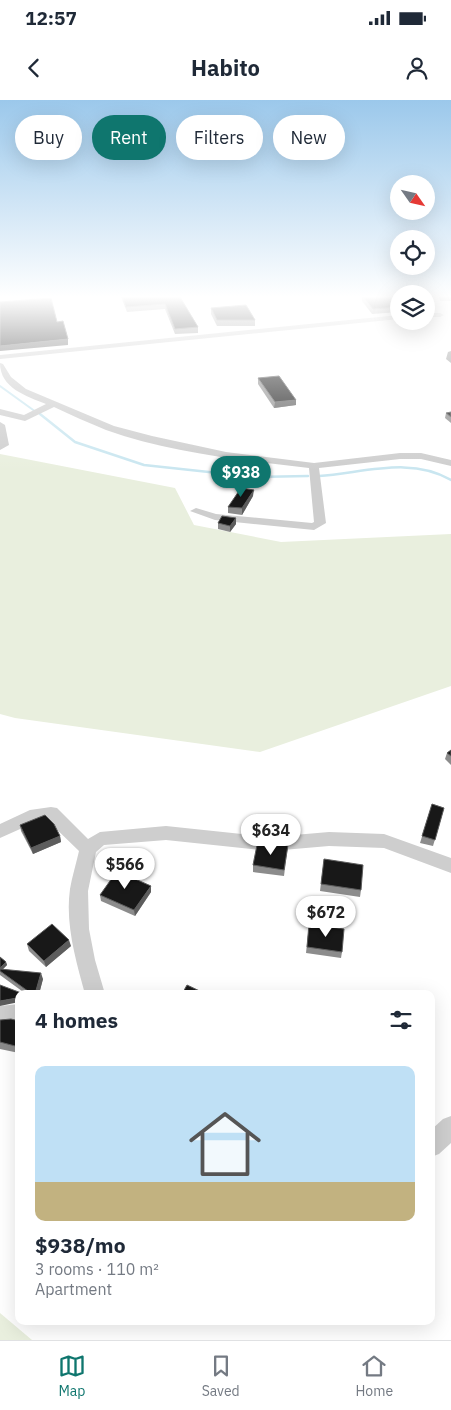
<!DOCTYPE html>
<meta charset="utf-8">
<style>
body{margin:0;font-family:"IBM Plex Sans",sans-serif;background:#f2f2f3;color:#1f2937;height:100vh;display:flex;flex-direction:column;font-size:19px;white-space:nowrap}
*{box-sizing:border-box;margin:0}
p{font-size:16px;color:#747a83}
.icon{flex:none;width:28px;height:28px;fill:none;stroke:currentColor;stroke-width:2;stroke-linecap:round;stroke-linejoin:round}
.map{position:relative;flex:1;overflow:hidden}
.drawer{position:absolute;left:15px;top:890px;width:420px;height:335px;display:flex;flex-direction:column;background:#fff;border-radius:10px;box-shadow:0 5px 20px #0002}
.drawer>*{flex:none}
.guide{position:absolute;left:15px;top:15px;width:421px;height:45px;display:flex;gap:10px}
.needle{width:32px;rotate:124deg}
.tools{position:absolute;left:390px;top:75px;display:grid;gap:10px}
.tools a{display:grid;place-items:center;width:45px;height:45px;border-radius:50%;background:#fff;box-shadow:0 5px 20px #0002;font-size:25px}
.price{position:absolute;translate:-50% -42px;padding:0 11px;border-radius:18px;background:#fff;color:#222;font-size:16px;line-height:32px;filter:drop-shadow(0 1px 2px #0008)}
.price::after{content:'';position:absolute;left:50%;top:30px;width:15px;height:11px;margin-left:-8px;background:inherit;clip-path:polygon(0 0,100% 0,50% 100%)}
.price.active{background:#0f766e;color:#fff}
ul{padding:0;list-style:none}
li{display:grid;align-content:center;gap:10px;height:265px;padding:0 20px}
li span{display:grid;place-items:center;height:155px;border-radius:10px;color:#555}
li>.icon{margin-inline-start:auto}
span .icon{width:90px;height:90px;fill:#fffc;stroke-width:1}
li b{font-size:21px}
h2{display:flex;justify-content:space-between;align-items:center;height:60px;padding:0 20px;font-size:21px}
.chip{padding:0 18px;border-radius:22px;background:#fff;box-shadow:0 5px 20px #0002;font-size:18px;line-height:45px}
.chip.active{background:#0f766e;color:#fff}
.status{display:flex;justify-content:space-between;align-items:center;height:35px;padding:0 25px;background:#fff;direction:ltr}
.status svg{height:14px;fill:currentColor}
header{display:flex;justify-content:space-between;align-items:center;height:65px;padding:0 20px;background:#fff;font-size:22px;font-weight:700}
.tab-bar{display:flex;justify-content:space-around;align-items:center;height:70px;border-top:1px solid #e0e1e3;background:#fff;font-size:14px;color:#747a83}
.tab-bar a{display:grid;justify-items:center;gap:2px}
.tab-bar .active{color:#0f766e}
.map>svg:first-child{display:block}
.green{fill:#e9efde}
.lines{fill:none;stroke-linecap:round;stroke-linejoin:round}
.stream-far1{stroke:#c9e6f0;stroke-width:2}
.stream{stroke:#c9e6f0;stroke-width:2.5}
.street{fill:#cecece;fill-rule:evenodd}
.wall{fill:#8c8c8c}
.shaded-wall{fill:#5d5d5d}
.building{fill:#181818;stroke:#5d5d5d}
</style>
<div class="status"><b>12:57</b><svg viewBox="0 0 49 12"><path d="M0 12V9h3v3zM5 12V6h3v6zM10 12V3h3v9zM15 12V0h3v12zM26 1h20v11H26zM47 4h2v5h-2z"/></svg></div>
<header><svg class="icon" aria-label="back" viewBox="0 0 24 24"><path d="M15 5l-7 7 7 7"/></svg>Habito<svg class="icon" aria-label="person" viewBox="0 0 24 24"><circle cx="12" cy="8" r="4"/><path d="M4 21q1-7 8-7t8 7"/></svg></header>
<div class="map">
<svg width="451" height="1240" viewBox="0 0 451 1240">
<rect width="100%" height="100%" fill="#fff"/>
<g class="green">
<polygon points="0,354 175,388 194,425 281,442 451,434 451,586 260,652 15,618 0,614"/>
<polygon points="0,1213 32,1240 0,1240"/>
</g>
<g class="lines">
<polyline class="stream-far1" points="0,286 36,312"/>
<g class="stream">
<polyline points="40,314 75,342 144,365 255,377 308,376"/>
<path d="M319,376C363,373 411,356 451,380"/>
</g>
<g class="street">
<polygon points="426,213 440,213 444,215 440,217 426,217"/>
<polygon points="399,215 399,219 0,259 0,255"/>
<path d="M0,263L3,264L11,277L26,289L114,326L152,336L226,352L314,363L400,353H421L451,360V366L421,359H400L319,368L326,423L314,430L215,420L190,411L196,408L216,414L312,423L314,422L309,368C242,360 170,353 106,330C89,323 71,315 54,307L25,321L0,315V309L24,315L46,304C26,296 0,288 0,263Z"/>
<polygon points="0,322 5,325 9,345 0,350"/>
<path d="M51,707L57,708L88,739L100,732L166,726L271,737L329,732L384,734L451,758V773L384,748L329,746L271,751L166,740L104,745L96,752L88,791L89,829L95,860L105,894H85C76,861 65,824 70,789C72,777 76,764 79,751L47,720L38,721L0,738V724L30,710Z"/>
<polygon points="19,904 19,924 0,926 0,906"/>
<polygon points="451,1016 451,1043 439,1054 431,1057 431,1030 443,1019"/>
</g>
</g>
<g class="wall">
<polygon points="121,197 180,197 198,227 198,233 175,234 165,209 127,212"/>
<polygon points="362,197 399,197 399,212 372,214 362,201"/>
<polygon points="439,197 451,197 451,201 440,201"/>
<polygon points="211,208 255,220 255,226 217,226 211,214"/>
<polygon points="451,251 451,263 446,259 448,252"/>
<polygon points="258,278 296,305 274,308 258,284"/>
<polygon points="451,312 451,323 445,318 446,313"/>
<polygon points="253,396 242,415 228,413 228,407"/>
<polygon points="218,423 236,424 230,432 218,429"/>
<polygon points="451,650 451,665 445,659 447,653"/>
<polygon points="432,704 444,708 433,746 420,743"/>
<polygon points="20,725 60,736 61,742 33,754 21,731"/>
<polygon points="288,745 284,776 253,772 253,765"/>
<polygon points="324,759 361,790 360,797 320,791"/>
<polygon points="151,792 135,816 101,801 100,795"/>
<polygon points="309,824 342,852 341,858 306,853"/>
<polygon points="27,844 71,846 46,867 29,851"/>
<polygon points="0,857 6,862 7,865 3,869 43,879 39,894 26,894 0,875"/>
<polygon points="0,920 19,921 19,953 0,949"/>
</g>
<g class="shaded-wall">
<polygon points="68,239 68,245 0,251 0,246"/>
<polygon points="296,300 296,305 274,308 275,302"/>
<polygon points="254,390 253,396 242,415 242,408"/>
<polygon points="236,418 236,424 230,432 230,426"/>
<polygon points="60,736 61,742 33,754 31,748"/>
<polygon points="151,786 151,792 135,816 134,810"/>
<polygon points="69,840 71,846 46,867 44,861"/>
<polygon points="6,862 7,865 1,871 0,868"/>
<polygon points="41,873 43,879 39,894 35,894"/>
<polygon points="17,898 19,902 0,906 0,901"/>
</g>
<g class="building">
<polygon points="122,197 180,197 198,227 175,229 165,204 126,207"/>
<polygon points="363,197 399,197 399,207 373,209"/>
<polygon points="51,198 57,222 63,221 68,239 0,246 0,202"/>
<polygon points="246,205 255,220 217,220 211,208"/>
<polygon points="279,276 296,300 275,302 258,278"/>
<polygon points="451,312 451,317 446,313"/>
<polygon points="241,388 254,390 242,408 228,407"/>
<polygon points="222,416 236,418 230,426 218,423"/>
<polygon points="451,650 451,656 447,653"/>
<polygon points="432,704 444,708 435,740 422,736"/>
<polygon points="45,715 54,724 60,736 31,748 20,725"/>
<polygon points="257,745 288,745 284,770 253,765"/>
<polygon points="324,759 363,765 361,790 321,784"/>
<polygon points="117,771 151,786 134,810 100,795"/>
<polygon points="52,824 69,840 44,861 27,844"/>
<polygon points="309,824 344,829 342,852 307,847"/>
<polygon points="0,857 6,862 0,868"/>
<polygon points="0,869 41,873 35,894 32,894 0,871"/>
<polygon points="0,885 24,894 19,894 19,902 17,898 0,901"/>
<polygon points="187,885 206,894 182,894"/>
<polygon points="11,919 19,921 19,947 0,942 0,920"/>
</g>
<linearGradient id="sky" x2="0" y2="1"><stop stop-color="#9bc8eb"/><stop offset="0.53" stop-color="#fff"/><stop offset="1" stop-color="#fff" stop-opacity="0"/></linearGradient>
<rect width="451" height="371" fill="url(#sky)"/>
</svg>
<div class="tools">
<a><svg class="needle" viewBox="-14 -14 28 28"><path d="M0-13l5 13h-10z" fill="#e53935"/><path d="M0 13l5-13h-10z" fill="#747a83"/></svg></a>
<a><svg class="icon" aria-label="locate" viewBox="0 0 24 24"><circle cx="12" cy="12" r="6"/><path d="M12 2v4M12 18v4M2 12h4M18 12h4"/></svg></a>
<a><svg class="icon" aria-label="layers" viewBox="0 0 24 24"><path d="M12 4l9 5-9 5-9-5zM3 14l9 5 9-5"/></svg></a>
</div>
<b class="price active" style="left:241px;top:398px">$938</b>
<b class="price" style="left:271px;top:756px">$634</b>
<b class="price" style="left:125px;top:790px">$566</b>
<b class="price" style="left:326px;top:838px">$672</b>
<div class="guide">
<a class="chip">Buy</a>
<a class="chip active">Rent</a>
<a class="chip">Filters</a>
<a class="chip">New</a>
</div>
<section class="drawer">
<h2>4 homes<svg class="icon" aria-label="filters" viewBox="0 0 24 24"><path d="M4 7h16M4 17h16"/><circle cx="9" cy="7" r="2"/><circle cx="15" cy="17" r="2"/></svg></h2>
<ul>
<li><span style="background:linear-gradient(#bfe0f5 75%,#c2b280 0)"><svg class="icon" aria-label="home" viewBox="0 0 24 24"><path d="M3 11l9-7 9 7M6 9v11h12V9"/></svg></span><div><b>$938/mo</b><p>3 rooms · 110 m²</p><p>Apartment</p></div></li>
</ul>
</section>
</div>
<nav class="tab-bar">
<a class="active"><svg class="icon" aria-label="map" viewBox="0 0 24 24"><path d="M3 6l6-2 6 2 6-2v14l-6 2-6-2-6 2zM9 4v14M15 6v14"/></svg>Map</a>
<a><svg class="icon" aria-label="saved" viewBox="0 0 24 24"><path d="M7 4h10v16l-5-4-5 4z"/></svg>Saved</a>
<a><svg class="icon" aria-label="home" viewBox="0 0 24 24"><path d="M3 11l9-7 9 7M6 9v11h12V9"/></svg>Home</a>
</nav>
